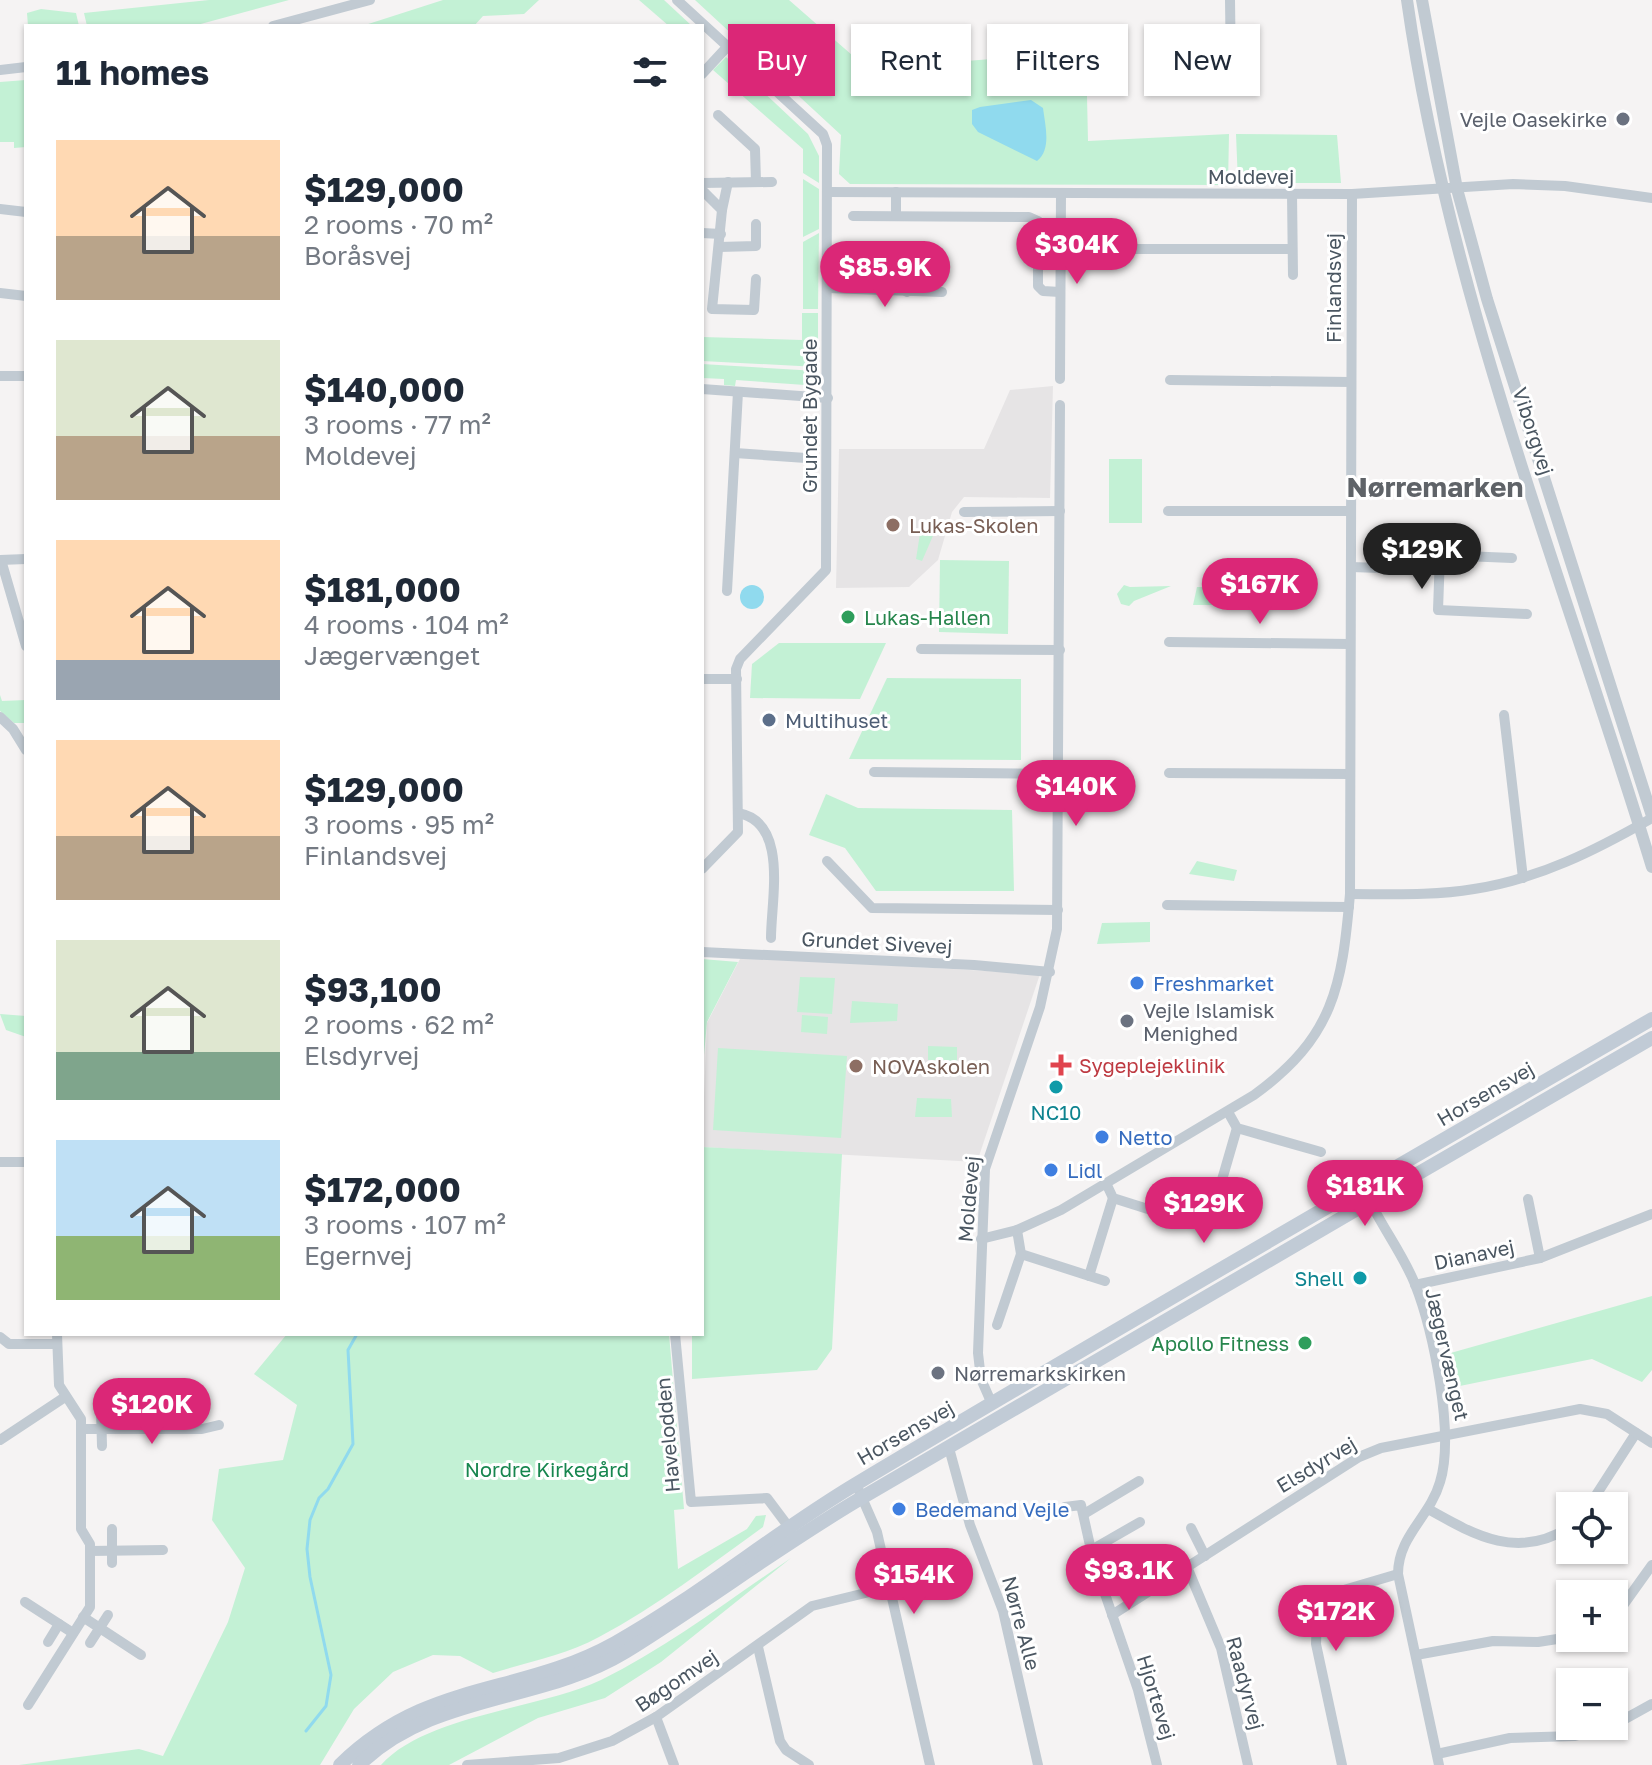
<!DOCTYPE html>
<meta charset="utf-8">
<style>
body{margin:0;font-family:"Golos Text",sans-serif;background:#f6f6f7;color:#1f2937;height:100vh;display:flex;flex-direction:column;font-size:30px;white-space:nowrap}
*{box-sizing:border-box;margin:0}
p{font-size:26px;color:#747a83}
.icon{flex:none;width:44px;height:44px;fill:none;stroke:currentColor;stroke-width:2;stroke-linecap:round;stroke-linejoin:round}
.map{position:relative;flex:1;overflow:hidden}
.sheet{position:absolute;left:24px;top:24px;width:680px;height:1312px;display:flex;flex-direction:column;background:#fff;border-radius:0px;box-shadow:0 2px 6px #0004}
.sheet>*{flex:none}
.banner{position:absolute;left:728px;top:24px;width:760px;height:72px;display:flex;gap:16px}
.controls{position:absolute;left:1556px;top:1492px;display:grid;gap:16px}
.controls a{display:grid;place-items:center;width:72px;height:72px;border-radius:0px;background:#fff;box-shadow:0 2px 6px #0004;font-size:40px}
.price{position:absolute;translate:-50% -68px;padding:0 18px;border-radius:28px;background:#db2777;color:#fff;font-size:26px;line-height:52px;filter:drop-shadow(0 2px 4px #0008)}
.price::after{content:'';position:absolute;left:50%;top:48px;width:24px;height:18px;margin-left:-12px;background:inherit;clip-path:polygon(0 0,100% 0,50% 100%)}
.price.selected{background:#222;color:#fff}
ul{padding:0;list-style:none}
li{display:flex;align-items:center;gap:24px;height:200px;padding:0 32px}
li span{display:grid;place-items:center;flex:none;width:224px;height:160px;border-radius:0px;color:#555}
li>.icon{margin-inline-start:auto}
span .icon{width:96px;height:96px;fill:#fffc;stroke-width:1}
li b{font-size:34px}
h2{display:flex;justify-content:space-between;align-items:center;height:96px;padding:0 32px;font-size:34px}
.chip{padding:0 28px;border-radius:0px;background:#fff;box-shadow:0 2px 6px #0004;font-size:28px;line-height:72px}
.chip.selected{background:#db2777;color:#fff}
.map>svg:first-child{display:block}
.education{fill:#e6e4e5}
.green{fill:#c3f1d5}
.water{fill:#90daee}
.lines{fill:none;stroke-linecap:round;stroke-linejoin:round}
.stream{stroke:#90daee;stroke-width:3}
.minor{stroke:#c1cad2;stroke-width:10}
.tertiary{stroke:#c1cad2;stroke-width:12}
.secondary{stroke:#c1cbd6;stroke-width:14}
.worship-dot{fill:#6b7280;stroke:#fff;stroke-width:3}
.education-dot{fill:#8d6e63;stroke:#fff;stroke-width:3}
.leisure-dot{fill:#2e9e5b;stroke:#fff;stroke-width:3}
.service-dot{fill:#5c6f8a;stroke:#fff;stroke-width:3}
.shop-dot{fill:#3f7fe0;stroke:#fff;stroke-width:3}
.health-dot{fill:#e0444e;stroke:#fff;stroke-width:3}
.culture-dot{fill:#0f9aa8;stroke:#fff;stroke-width:3}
.labels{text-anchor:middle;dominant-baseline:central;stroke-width:6;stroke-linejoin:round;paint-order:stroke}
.worship-label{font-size:20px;fill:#5b616d;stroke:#fff;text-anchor:start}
.street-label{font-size:20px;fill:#4a5661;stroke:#fff}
.education-label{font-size:20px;fill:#785e54;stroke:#fff;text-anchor:start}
.leisure-label{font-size:20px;fill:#27864d;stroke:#fff;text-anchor:start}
.service-label{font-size:20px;fill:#4e5e75;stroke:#fff;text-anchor:start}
.shop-label{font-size:20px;fill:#366cbe;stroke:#fff;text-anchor:start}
.health-label{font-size:20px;fill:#be3a42;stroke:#fff;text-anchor:start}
.culture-label{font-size:20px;fill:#0d838f;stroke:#fff}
.park-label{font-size:20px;fill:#17864f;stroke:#fff}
.district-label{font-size:28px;font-weight:bold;fill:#5f6368;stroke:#fff}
</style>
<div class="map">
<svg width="1652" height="1765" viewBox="0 0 1652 1765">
<rect width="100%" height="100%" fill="#f5f3f3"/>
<g class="education">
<polygon points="1053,386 1050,498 964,497 952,512 938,560 909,587 836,588 839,449 984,449 1010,390"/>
<polygon points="741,957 1040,974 977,1162 702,1147 707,1023"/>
</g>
<g class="green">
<polygon points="209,0 289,0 197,25 87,26 84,13"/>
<polygon points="443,0 539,0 524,14 483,16 474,26 362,26"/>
<polygon points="639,0 664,0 692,26 669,26"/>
<polygon points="695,0 789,0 884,83 940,63 1086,52 1088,141 1229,134 1228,185 850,184 839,174 841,135"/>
<polygon points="41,9 76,13 79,26 28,26 27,13"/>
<polygon points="726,57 808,134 819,156 819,183 803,173 803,149 713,70"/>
<polygon points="26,80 26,147 14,148 14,142 0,142 0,82"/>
<polygon points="1236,134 1337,135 1341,183 1238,183"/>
<polygon points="803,179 819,189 819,229 803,237"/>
<polygon points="819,233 818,309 803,309 803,242"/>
<polygon points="802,313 818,313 818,367 702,361 702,337 802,340"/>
<polygon points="702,364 817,371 816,387 806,390 805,385 736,380 735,386 724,385 724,379 702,378"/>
<rect x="1109" y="459" width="33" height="64"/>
<polygon points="932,519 939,522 922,561 916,559 921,527"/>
<polygon points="940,560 1009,561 1008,634 939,632"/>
<polygon points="1124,585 1130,587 1171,586 1134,601 1129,606 1121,604 1117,594"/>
<polygon points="1197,587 1225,587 1225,605 1193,605"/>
<polygon points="779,643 886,643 860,699 750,698 752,664"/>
<polygon points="887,678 1021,679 1021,760 849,759"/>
<polygon points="0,695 2,701 26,700 26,723 14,723 0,711"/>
<polygon points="826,794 858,808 1012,810 1014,891 876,891 845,848 809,835"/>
<polygon points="1197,861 1237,870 1234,881 1189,874"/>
<polygon points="1150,922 1150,942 1097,944 1102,923"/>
<polygon points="702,959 738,962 707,1022 702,1077"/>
<polygon points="800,977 835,978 832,1014 797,1012"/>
<polygon points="852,1001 898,1004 897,1021 850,1023"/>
<polygon points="0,1014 26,1016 26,1037 6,1030"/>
<polygon points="802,1015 828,1017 827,1034 801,1032"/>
<polygon points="928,1046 957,1047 957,1061 928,1060"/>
<polygon points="718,1048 847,1056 841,1138 713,1130"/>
<polygon points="917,1098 951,1099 952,1117 915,1117"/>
<polygon points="702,1147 842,1154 832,1349 817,1370 692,1379 692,1334 702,1334"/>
<polygon points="1652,1296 1652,1370 1642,1382 1592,1359 1450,1388 1447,1354"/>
<path d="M287,1334H669L684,1509L674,1510L678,1569L747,1529L756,1516L766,1515L763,1527C710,1565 656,1607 599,1637C566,1655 528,1662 493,1673L460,1656L433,1655L393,1672L354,1709L320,1765H19L139,1749L163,1756L228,1622L245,1568L212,1520L219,1469L283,1460L297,1405L254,1374Z"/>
<path d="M791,1558L661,1662L605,1698L538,1718L449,1765H381C426,1715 540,1709 601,1680C668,1647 729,1600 791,1558Z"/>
</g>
<g class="water">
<path d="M1031,100L1043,108C1045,125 1052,149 1037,161L978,132L972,124V110L980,107Z"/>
<circle cx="752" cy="597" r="12"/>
</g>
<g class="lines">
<polyline class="stream" points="306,1731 326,1706 331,1675 310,1577 307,1549 310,1520 319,1498 328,1489 353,1444 348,1350 357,1334"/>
<g class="minor">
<polyline points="677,0 823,134 827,145 826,570 740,659 736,669 738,832 702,869"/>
<polyline points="1230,0 1231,73"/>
<polyline points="273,26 370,0"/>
<polyline points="0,70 26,67"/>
<polyline points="702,74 727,47"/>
<polyline points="718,115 755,149 756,182"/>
<polyline points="702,183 772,182"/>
<polyline points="702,190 722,210 712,309 754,310 756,279"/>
<polyline points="827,192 1352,194 1513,184 1565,186 1652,198"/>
<polyline points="1292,194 1293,275"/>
<polyline points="0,209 26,212"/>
<polyline points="722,210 728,182"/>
<polyline points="853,216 1029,217 1038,221 1038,286 1043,291 1060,292"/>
<polyline points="896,216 896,192"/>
<polyline points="702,233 721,234"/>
<polyline points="719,247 756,246 756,224"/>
<polyline points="1117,249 1292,249"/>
<polyline points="827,288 942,292"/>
<polyline points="907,292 907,275"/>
<polyline points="0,293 26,296"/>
<polyline points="0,376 26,376"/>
<polyline points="1060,379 1061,194"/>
<polyline points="1170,380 1351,382"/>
<polyline points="702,389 828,398"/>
<polyline points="735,453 806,458"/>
<polyline points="1168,511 1351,511"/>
<polyline points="964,512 1060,511"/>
<polyline points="1512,558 1440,555 1438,610 1527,614"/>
<polyline points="0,560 26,559"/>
<polyline points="1,560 26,646"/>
<polyline points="1351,567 1440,570"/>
<polyline points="727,591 738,392"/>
<polyline points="1169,642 1350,644"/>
<polyline points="921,649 1060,650"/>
<polyline points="702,679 737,679"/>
<polyline points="1504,715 1523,878"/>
<polyline points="0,717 13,729 26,750"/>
<polyline points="874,772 1059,774"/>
<polyline points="1169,773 1350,774"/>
<path d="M738,813C789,822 771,900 771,938"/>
<polyline points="827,861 872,908 1058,910"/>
<path d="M1350,894C1391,894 1433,896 1474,889C1539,879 1596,850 1652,818"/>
<polyline points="1167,905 1349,907"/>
<polyline points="702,952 974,965 1050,972"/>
<polyline points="1228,1112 1237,1128 1321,1152"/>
<polyline points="0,1162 26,1162"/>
<polyline points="1106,1183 1113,1198 1208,1228 1237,1128"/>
<path d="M1370,1196L1374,1209C1387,1234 1404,1257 1415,1284C1433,1330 1455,1434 1440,1482C1430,1517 1398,1536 1398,1574L1439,1765"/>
<polyline points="1528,1199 1540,1258"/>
<polyline points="1017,1230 1021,1254 1105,1281"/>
<path d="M981,1239L1017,1230L1061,1210L1254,1095C1334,1037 1342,986 1350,894L1352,194"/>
<polyline points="1089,1276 1113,1198"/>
<polyline points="1415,1285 1540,1258 1652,1214"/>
<polyline points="997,1325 1021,1254"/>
<polyline points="675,1334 691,1502 767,1498 791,1530"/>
<polyline points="0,1337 9,1344 57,1344"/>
<polyline points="992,1404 981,1379 978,1353 985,1169 1040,1007 1057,929 1060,405"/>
<polyline points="101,1409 102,1446"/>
<polyline points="81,1429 202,1429 219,1425"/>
<polyline points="0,1440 65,1397"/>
<polyline points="949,1448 970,1525 1003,1611 1038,1765"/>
<polyline points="856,1484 877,1532 930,1765"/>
<polyline points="1589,1506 1636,1433"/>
<polyline points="1065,1507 1081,1505 1093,1559 1138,1690 1157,1765"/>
<path d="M1428,1509C1476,1536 1518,1560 1570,1527"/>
<polyline points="1084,1514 1139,1481"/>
<polyline points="1191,1528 1205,1556"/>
<polyline points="1093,1549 1140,1522"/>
<polyline points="90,1551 163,1550"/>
<polyline points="112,1563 112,1529"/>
<polyline points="1187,1567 1221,1648 1248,1765"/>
<polyline points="25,1602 73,1633"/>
<polyline points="1112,1615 1359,1457 1381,1448 1580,1409 1607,1414 1652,1443"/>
<polyline points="83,1617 141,1655"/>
<polyline points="1614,1618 1652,1565"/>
<polyline points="48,1642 59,1624"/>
<polyline points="90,1643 108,1615"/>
<polyline points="758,1647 780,1741 786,1750 809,1765"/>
<polyline points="1416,1655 1493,1641 1538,1642 1570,1637"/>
<polyline points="28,1705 90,1607 90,1544 81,1529 81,1419 59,1385 57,1334"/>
<polyline points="656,1717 674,1765"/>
<polyline points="1614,1725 1652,1704"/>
<polyline points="1437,1754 1510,1738 1575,1736 1612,1726"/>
<polyline points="467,1765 559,1758 612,1741 656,1717 812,1606 890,1587"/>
<polyline points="1342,1765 1316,1644 1317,1618 1324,1604 1337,1592 1398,1574"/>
</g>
<g class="tertiary">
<path d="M1407,0C1449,296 1565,582 1652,867"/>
<polyline points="1422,0 1457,189 1487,299 1652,816"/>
</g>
<g class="secondary">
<path d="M340,1765C428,1679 518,1697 615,1643C699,1596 774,1533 856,1484C1120,1326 1386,1173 1652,1019"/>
<path d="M359,1765C432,1693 541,1703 625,1652C706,1602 781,1545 863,1497C1125,1342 1389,1191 1652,1038"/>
</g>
</g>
<g class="worship-dot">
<circle cx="1623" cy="119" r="8"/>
<circle cx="1127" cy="1021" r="8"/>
<circle cx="938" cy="1373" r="8"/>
</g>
<g class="education-dot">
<circle cx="893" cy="525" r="8"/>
<circle cx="856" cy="1066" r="8"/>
</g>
<g class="leisure-dot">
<circle cx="848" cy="617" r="8"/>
<circle cx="1305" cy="1343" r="8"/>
</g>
<circle class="service-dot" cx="769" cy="720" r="8"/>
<g class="shop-dot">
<circle cx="1137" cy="983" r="8"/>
<circle cx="1102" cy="1137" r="8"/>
<circle cx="1051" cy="1170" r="8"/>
<circle cx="899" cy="1509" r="8"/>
</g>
<path class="health-dot" d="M1057 1053h8v8h8v8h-8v8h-8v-8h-8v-8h8z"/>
<g class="culture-dot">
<circle cx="1056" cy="1087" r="8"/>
<circle cx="1360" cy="1278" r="8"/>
</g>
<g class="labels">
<g class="worship-label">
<text x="1607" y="119" text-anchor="end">Vejle Oasekirke</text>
<text x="1143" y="1010">Vejle Islamisk<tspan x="1143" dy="23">Menighed</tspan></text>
<text x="954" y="1373">Nørremarkskirken</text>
</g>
<g class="street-label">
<text x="1251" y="176">Moldevej</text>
<text transform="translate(1333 288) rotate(-90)">Finlandsvej</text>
<text transform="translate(809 416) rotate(-90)">Grundet Bygade</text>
<text transform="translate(1534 431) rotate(72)">Viborgvej</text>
<text transform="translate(877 942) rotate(3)">Grundet Sivevej</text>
<text transform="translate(1485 1093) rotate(-30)">Horsensvej</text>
<text transform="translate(968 1199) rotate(-85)">Moldevej</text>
<text transform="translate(1474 1254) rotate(-12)">Dianavej</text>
<text transform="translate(1448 1354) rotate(77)">Jægervænget</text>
<text transform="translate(905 1432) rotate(-30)">Horsensvej</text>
<text transform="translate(667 1435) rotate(-95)">Havelodden</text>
<text transform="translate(1316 1464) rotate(-31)">Elsdyrvej</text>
<text transform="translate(1022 1623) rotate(75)">Nørre Alle</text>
<text transform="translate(676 1680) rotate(-34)">Bøgomvej</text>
<text transform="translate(1246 1683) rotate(75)">Raadyrvej</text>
<text transform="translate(1157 1697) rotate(73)">Hjortevej</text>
</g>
<g class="education-label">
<text x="909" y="525">Lukas-Skolen</text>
<text x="872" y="1066">NOVAskolen</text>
</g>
<g class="leisure-label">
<text x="864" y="617">Lukas-Hallen</text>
<text x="1289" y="1343" text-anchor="end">Apollo Fitness</text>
</g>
<g class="service-label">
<text x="785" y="720">Multihuset</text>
</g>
<g class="shop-label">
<text x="1153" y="983">Freshmarket</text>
<text x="1118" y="1137">Netto</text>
<text x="1067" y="1170">Lidl</text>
<text x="915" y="1509">Bedemand Vejle</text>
</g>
<g class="health-label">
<text x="1079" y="1065">Sygeplejeklinik</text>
</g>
<g class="culture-label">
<text x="1056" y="1112">NC10</text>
<text x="1344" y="1278" text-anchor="end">Shell</text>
</g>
<g class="park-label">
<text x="547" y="1469">Nordre Kirkegård</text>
</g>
<g class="district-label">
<text x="1435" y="486">Nørremarken</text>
</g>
</g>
</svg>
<div class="controls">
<a><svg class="icon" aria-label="locate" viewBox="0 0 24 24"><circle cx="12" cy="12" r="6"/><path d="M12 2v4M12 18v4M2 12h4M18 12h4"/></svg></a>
<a>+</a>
<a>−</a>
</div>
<b class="price" style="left:1077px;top:286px">$304K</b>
<b class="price" style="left:885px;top:309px">$85.9K</b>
<b class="price selected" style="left:1422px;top:591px">$129K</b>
<b class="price" style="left:1260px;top:626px">$167K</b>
<b class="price" style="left:1076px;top:828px">$140K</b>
<b class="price" style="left:1365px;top:1228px">$181K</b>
<b class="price" style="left:1204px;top:1245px">$129K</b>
<b class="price" style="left:152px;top:1446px">$120K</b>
<b class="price" style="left:1129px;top:1612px">$93.1K</b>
<b class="price" style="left:914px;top:1616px">$154K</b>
<b class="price" style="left:1336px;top:1653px">$172K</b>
<div class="banner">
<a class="chip selected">Buy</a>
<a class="chip">Rent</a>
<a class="chip">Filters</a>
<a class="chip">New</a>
</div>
<section class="sheet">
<h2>11 homes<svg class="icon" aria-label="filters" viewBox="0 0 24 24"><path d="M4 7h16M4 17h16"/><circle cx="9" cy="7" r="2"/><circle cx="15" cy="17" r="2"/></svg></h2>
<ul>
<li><span style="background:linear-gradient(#ffd9b3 60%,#b9a48a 0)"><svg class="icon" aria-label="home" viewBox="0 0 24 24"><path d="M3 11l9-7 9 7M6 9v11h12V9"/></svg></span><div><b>$129,000</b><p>2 rooms · 70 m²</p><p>Boråsvej</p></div></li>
<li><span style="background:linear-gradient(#dfe7d0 60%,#b9a48a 0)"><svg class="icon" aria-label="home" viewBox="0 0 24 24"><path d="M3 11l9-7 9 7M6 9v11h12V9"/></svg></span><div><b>$140,000</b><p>3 rooms · 77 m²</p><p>Moldevej</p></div></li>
<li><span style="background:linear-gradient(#ffd9b3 75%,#9aa5b1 0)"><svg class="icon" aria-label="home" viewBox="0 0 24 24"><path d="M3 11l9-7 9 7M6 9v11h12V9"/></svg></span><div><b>$181,000</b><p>4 rooms · 104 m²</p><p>Jægervænget</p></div></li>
<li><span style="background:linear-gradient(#ffd9b3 60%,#b9a48a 0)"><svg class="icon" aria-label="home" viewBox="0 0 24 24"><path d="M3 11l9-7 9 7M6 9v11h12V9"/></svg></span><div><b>$129,000</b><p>3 rooms · 95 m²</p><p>Finlandsvej</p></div></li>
<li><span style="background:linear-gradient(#dfe7d0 70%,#7fa58c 0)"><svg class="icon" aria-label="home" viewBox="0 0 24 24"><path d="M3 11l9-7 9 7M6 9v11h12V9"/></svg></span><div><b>$93,100</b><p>2 rooms · 62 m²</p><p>Elsdyrvej</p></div></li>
<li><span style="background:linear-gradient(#bfe0f5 60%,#8fb573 0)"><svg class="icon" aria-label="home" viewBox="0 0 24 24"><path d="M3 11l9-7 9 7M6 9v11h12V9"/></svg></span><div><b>$172,000</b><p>3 rooms · 107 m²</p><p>Egernvej</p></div></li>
</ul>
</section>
</div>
